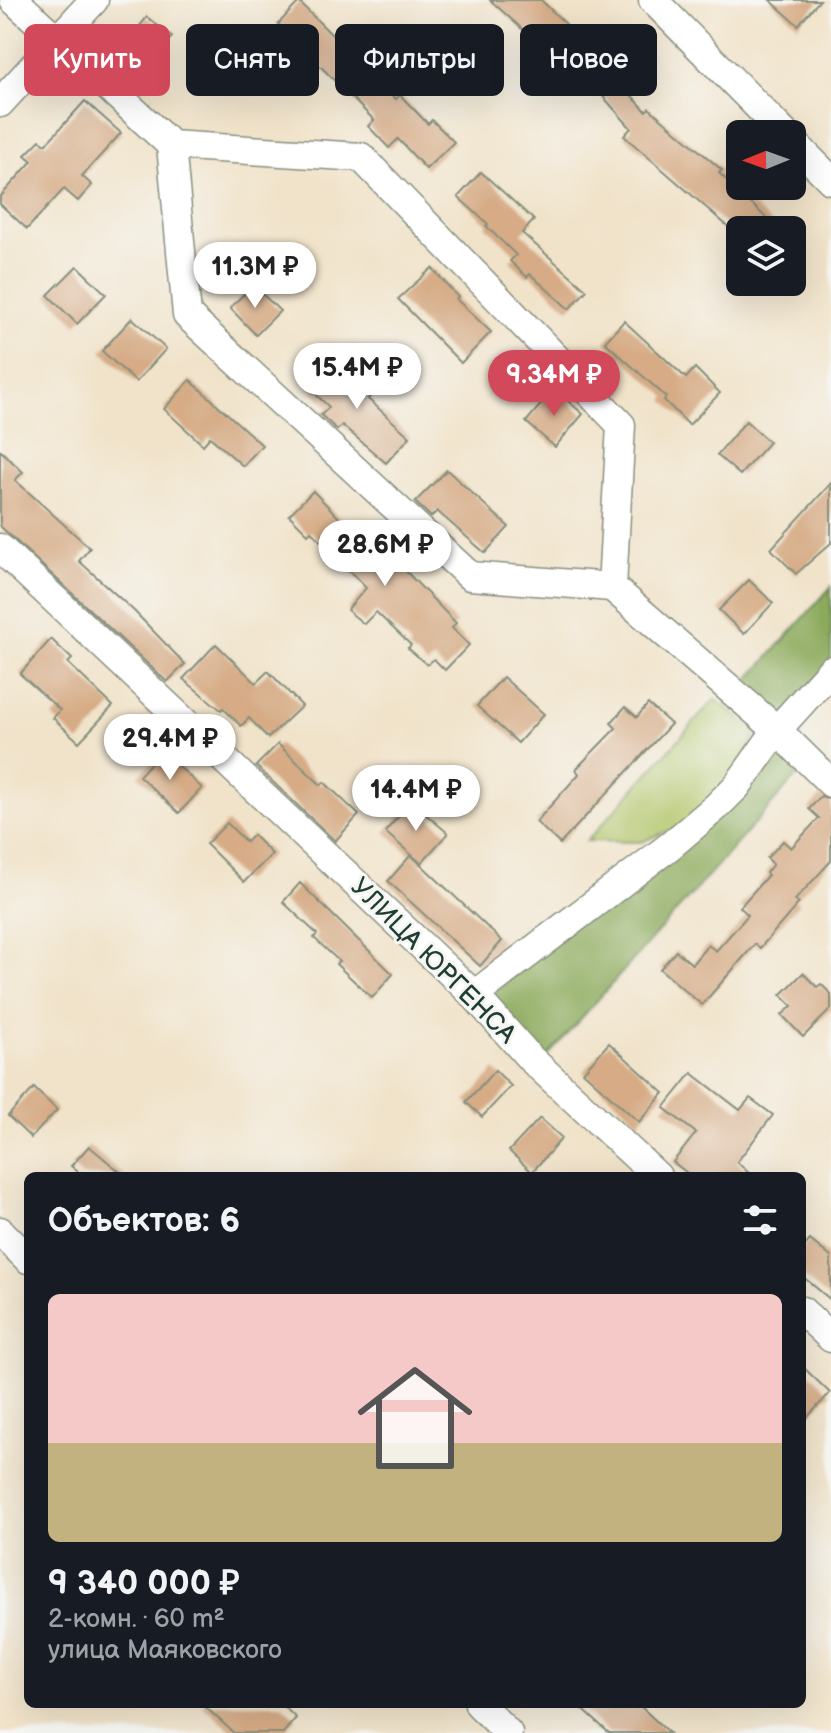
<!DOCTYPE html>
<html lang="ru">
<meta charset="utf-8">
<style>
body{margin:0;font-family:"Balsamiq Sans",sans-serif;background:#20242c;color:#f1f3f6;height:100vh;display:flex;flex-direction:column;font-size:30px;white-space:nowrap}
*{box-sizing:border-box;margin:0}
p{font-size:26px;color:#9ea1a6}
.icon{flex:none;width:44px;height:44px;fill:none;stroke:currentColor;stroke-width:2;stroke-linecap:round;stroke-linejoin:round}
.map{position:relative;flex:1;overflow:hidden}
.drawer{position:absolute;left:24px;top:1172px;width:782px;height:536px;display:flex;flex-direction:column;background:#171b24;border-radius:12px;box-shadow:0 8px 32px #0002}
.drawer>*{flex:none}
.hud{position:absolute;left:24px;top:24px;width:784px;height:72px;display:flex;gap:16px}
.needle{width:52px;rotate:269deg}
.tools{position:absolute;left:726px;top:120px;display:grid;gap:16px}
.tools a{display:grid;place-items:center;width:80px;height:80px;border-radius:12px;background:#171b24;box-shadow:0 8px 32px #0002;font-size:40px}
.price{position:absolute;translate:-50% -68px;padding:0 18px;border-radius:28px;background:#fff;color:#222;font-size:26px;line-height:52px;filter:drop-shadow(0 2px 4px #0008)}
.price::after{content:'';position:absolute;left:50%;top:48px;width:24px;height:18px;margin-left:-12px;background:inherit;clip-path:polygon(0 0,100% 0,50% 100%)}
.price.on{background:#d1495b;color:#fff}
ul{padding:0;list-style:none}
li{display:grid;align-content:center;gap:16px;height:424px;padding:0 24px}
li+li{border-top:2px solid #363941}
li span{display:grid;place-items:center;height:248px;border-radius:12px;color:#555}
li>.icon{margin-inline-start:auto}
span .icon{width:144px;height:144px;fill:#fffc;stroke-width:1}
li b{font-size:34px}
h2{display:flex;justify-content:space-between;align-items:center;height:96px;padding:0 24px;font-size:34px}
.pill{padding:0 28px;border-radius:12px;background:#171b24;box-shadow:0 8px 32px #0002;font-size:28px;line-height:72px}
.pill.on{background:#d1495b;color:#fff}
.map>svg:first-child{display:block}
.green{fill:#b1c568;stroke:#68814e;stroke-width:2}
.forest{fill:#8caa5c;stroke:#567448;stroke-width:2}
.building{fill:#d6ab85}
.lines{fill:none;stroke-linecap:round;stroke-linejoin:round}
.minor-casing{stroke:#88907f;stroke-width:31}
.minor{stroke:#fff;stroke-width:28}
.labels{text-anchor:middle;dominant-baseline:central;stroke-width:6;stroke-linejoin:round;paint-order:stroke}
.street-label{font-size:26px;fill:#1f3d34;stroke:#f6f6f2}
</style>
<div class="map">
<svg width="831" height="1733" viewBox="0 0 831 1733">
<rect width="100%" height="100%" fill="#f6f6f2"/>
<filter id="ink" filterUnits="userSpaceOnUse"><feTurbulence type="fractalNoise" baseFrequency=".0125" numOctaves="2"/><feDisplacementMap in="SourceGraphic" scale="16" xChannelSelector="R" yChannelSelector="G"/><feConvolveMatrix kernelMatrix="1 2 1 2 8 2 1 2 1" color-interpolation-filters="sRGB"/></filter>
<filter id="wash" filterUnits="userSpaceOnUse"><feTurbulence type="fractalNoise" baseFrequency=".006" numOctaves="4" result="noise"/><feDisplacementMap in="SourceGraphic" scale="32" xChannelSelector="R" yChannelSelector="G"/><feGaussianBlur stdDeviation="1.8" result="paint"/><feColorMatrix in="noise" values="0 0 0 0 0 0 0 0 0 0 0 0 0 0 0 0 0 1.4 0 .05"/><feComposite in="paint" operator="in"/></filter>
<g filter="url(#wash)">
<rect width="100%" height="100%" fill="#f1e3ca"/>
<polygon class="green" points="715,699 757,732 733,779 678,827 641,842 587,841"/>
<g class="forest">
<polygon points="831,587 831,667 782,722 741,688"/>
<polygon points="777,740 804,768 546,1058 485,1001"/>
</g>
<g id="blocks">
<g class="building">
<polygon points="490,0 541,0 572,30 546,57 528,41 531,37"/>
<polygon points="770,0 820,0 798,25"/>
<polygon points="299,2 396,99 400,95 428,124 432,120 454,142 426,169 398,139 389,148 368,126 374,120 278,24"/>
<polygon points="147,17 172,37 148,68 122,48"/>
<polygon points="608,70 646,111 649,108 722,170 719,173 779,230 732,230 624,136 631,128 592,84"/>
<polygon points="85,101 121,133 82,176 92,185 78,201 64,189 27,229 0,204 0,197 32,161 25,155 40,140 46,144"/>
<polygon points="481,172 534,220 522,233 587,290 569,309 530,274 527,277 510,261 516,255 486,226 488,224 458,197"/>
<polygon points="77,266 106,294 77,324 48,295"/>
<polygon points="432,268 458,297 456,299 491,332 461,363 398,299"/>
<polygon points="253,285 280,311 256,335 230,308"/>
<polygon points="132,318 166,349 136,382 102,351"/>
<polygon points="624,321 686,378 695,368 720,393 689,425 664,400 666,397 605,342"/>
<polygon points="336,358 372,394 368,399 410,437 386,463 342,425 337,430 321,415 329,407 308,387"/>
<polygon points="190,380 262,445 243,466 210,437 203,445 164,409"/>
<polygon points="554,389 583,414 555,447 526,422"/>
<polygon points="746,421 769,442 740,475 717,455"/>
<polygon points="0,450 23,472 15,480 90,548 79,561 134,611 185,664 167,682 0,526"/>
<polygon points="447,470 509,527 485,553 437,511 431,517 415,502"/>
<polygon points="831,483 831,543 796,574 771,549"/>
<polygon points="313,491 386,566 393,558 456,623 452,628 469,645 445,670 434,659 427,665 408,648 411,645 376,612 364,624 347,610 366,588 311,531 308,534 289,515"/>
<polygon points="749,580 773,603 744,634 719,610"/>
<polygon points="51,639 72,659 68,663 113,706 79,742 53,718 60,710 20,674"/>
<polygon points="216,644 256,683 268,671 302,706 268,738 249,718 241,726 223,708 221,710 183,679"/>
<polygon points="503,677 544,714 518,743 477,706"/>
<polygon points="648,704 671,724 560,844 536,822 579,774 576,769 616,728 611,723 625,707 637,717"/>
<polygon points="278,744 321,785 324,782 359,815 335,841 256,766"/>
<polygon points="162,751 202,788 179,813 139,776"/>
<polygon points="821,796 831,800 831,861 795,900 799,903 760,948 755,944 702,1005 660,969 676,951 692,964 708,945 716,951 748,915 740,907 768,875 766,873 773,864 767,858 783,841 791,848 819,818 809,809"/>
<polygon points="411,802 448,833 421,863 385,832"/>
<polygon points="227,823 246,842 253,835 272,854 244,882 206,844"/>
<polygon points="411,855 502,941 480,966 388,881"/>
<polygon points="300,883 393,974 372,998 336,964 339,961 314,938 317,934 283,902"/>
<polygon points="803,973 817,987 821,984 831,994 831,1009 803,1037 782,1015 792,1006 781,995"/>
<polygon points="609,1043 664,1093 639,1122 583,1072"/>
<polygon points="495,1070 511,1086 482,1117 466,1102"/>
<polygon points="692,1073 740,1110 750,1098 773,1115 737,1162 752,1176 691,1176 673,1162 696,1133 664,1108"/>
<polygon points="34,1088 57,1110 31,1138 8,1116"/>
<polygon points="540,1118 562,1138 532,1172 509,1151"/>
<polygon points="89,1146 125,1176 83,1176 71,1166"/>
<polygon points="810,1240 831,1257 831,1300 802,1276 802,1249"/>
<polygon points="802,1366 830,1393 802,1423"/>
<polygon points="202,1704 281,1704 296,1718 283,1733 234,1733"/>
<polygon points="577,1704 638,1704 669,1733 609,1733"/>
</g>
</g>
</g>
<g filter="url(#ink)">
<use href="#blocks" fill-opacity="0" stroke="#88907f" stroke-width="2"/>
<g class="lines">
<defs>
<g id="minor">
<polyline points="14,0 171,145 361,157 621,425 612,587 777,730 831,783"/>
<polyline points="653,0 785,134"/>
<polyline points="0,103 94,0"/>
<polyline points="792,141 831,180"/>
<polyline points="171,145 187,315 470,576 612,587"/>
<polyline points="0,548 474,995 530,1058 657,1176"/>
<polyline points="474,995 670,846 716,807 737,786 777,730 831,670"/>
<polyline points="0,1231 28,1259"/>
<polyline points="802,1311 831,1338"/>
<polyline points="479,1704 508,1733"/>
</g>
</defs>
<use href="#minor" class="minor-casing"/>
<use href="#minor" class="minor"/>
</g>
</g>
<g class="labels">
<g class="street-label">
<text transform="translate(433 961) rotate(45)">УЛИЦА ЮРГЕНСА</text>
</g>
</g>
</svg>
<div class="tools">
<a><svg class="needle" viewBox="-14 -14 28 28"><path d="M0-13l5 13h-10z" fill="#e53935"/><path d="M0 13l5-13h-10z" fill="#9ea1a6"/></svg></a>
<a><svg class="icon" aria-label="layers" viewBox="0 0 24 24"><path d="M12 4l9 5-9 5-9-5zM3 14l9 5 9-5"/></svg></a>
</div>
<b class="price" style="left:255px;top:310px">11.3M ₽</b>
<b class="price" style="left:357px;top:411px">15.4M ₽</b>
<b class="price on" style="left:554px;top:418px">9.34M ₽</b>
<b class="price" style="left:385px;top:588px">28.6M ₽</b>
<b class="price" style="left:170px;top:782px">29.4M ₽</b>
<b class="price" style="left:416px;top:833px">14.4M ₽</b>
<div class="hud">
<a class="pill on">Купить</a>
<a class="pill">Снять</a>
<a class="pill">Фильтры</a>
<a class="pill">Новое</a>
</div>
<section class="drawer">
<h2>Объектов: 6<svg class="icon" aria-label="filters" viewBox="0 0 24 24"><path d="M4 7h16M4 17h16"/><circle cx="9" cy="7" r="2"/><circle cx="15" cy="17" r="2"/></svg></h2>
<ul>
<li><span style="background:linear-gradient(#f6c9c9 60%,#c2b280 0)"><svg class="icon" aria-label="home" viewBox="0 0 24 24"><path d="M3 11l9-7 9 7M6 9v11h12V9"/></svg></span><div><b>9 340 000 ₽</b><p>2-комн. · 60 m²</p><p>улица Маяковского</p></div></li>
</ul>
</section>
</div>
